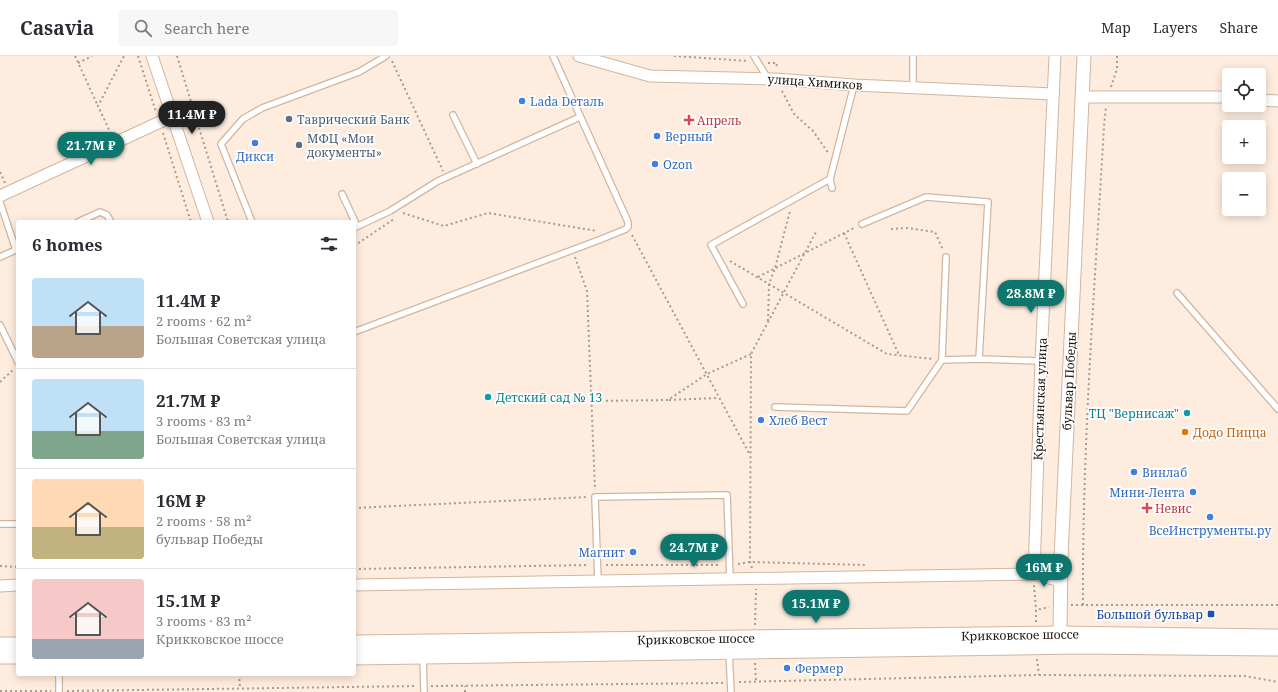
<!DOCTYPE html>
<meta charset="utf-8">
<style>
body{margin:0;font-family:"Noto Serif",serif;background:#f7f7f7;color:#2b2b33;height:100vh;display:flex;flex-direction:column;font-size:15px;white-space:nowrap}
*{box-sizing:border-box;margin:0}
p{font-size:13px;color:#7c7c81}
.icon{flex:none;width:22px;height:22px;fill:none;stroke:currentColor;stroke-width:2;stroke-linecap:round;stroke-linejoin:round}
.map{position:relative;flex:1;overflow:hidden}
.drawer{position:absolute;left:16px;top:164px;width:340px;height:456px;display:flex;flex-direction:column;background:#fff;border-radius:4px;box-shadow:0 2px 10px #0003}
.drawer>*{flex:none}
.tools{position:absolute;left:1222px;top:12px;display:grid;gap:8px}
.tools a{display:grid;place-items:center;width:44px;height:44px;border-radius:4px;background:#fff;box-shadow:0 2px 10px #0003;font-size:20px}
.price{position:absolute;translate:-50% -34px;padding:0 9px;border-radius:14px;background:#0f766e;color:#fff;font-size:13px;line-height:26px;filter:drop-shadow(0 1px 2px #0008)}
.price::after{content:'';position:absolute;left:50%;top:24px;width:12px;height:9px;margin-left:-6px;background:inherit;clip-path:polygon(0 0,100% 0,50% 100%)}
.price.selected{background:#222;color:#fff}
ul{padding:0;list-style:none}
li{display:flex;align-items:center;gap:12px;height:100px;padding:0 16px}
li+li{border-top:1px solid #e1e1e2}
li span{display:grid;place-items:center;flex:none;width:112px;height:80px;border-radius:4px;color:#555}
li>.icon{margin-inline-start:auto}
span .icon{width:48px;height:48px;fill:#fffc;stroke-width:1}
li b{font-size:17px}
h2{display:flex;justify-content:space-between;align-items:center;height:48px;padding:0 16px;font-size:17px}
header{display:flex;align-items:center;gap:24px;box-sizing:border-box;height:56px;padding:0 20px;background:#fff;border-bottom:1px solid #e1e1e2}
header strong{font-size:19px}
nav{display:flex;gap:22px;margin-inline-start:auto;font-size:14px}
.search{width:280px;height:36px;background:#f7f7f7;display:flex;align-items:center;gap:10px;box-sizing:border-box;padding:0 14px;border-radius:4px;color:#7c7c81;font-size:15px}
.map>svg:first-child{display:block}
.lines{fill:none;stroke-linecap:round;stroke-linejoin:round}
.service-casing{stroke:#d1b69f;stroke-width:8}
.minor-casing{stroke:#d1b69f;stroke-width:13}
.tertiary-casing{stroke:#d1b69f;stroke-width:15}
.secondary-casing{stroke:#d1b69f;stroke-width:17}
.path{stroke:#a99b8f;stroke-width:2;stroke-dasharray:2 3;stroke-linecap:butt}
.service{stroke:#fff;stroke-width:5.5}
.minor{stroke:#fff;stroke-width:11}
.tertiary{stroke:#fff;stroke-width:13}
.secondary{stroke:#fff;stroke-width:15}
.shop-dot{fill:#3f7fe0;stroke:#fff;stroke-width:1.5}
.service-dot{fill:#5c6f8a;stroke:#fff;stroke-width:1.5}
.health-dot{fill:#e0444e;stroke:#fff;stroke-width:1.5}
.culture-dot{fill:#0f9aa8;stroke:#fff;stroke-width:1.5}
.food-dot{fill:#e8710a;stroke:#fff;stroke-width:1.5}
.transit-dot{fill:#1a4fb4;stroke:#fff;stroke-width:1.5}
.labels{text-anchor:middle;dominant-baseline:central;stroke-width:3.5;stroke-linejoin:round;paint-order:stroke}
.street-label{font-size:12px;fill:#1f150c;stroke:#fff}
.shop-label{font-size:12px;fill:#366cbe;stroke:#fff;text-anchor:start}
.service-label{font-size:12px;fill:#4e5e75;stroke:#fff;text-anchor:start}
.health-label{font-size:12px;fill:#be3a42;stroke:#fff;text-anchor:start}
.culture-label{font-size:12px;fill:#0d838f;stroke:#fff;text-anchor:start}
.food-label{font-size:12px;fill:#c56008;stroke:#fff;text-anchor:start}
.transit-label{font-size:12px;fill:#164399;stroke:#fff;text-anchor:end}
</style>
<header>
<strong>Casavia</strong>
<div class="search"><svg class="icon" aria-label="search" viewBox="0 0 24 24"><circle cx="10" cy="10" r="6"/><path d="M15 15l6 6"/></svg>Search here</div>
<nav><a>Map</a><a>Layers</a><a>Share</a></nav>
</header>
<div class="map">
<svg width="1278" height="636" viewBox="0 0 1278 636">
<rect width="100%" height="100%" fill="#feeddf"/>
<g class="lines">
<defs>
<g id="service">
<polyline points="754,0 768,23"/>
<polyline points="913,0 913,32"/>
<polyline points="453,59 477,108"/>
<polyline points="832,132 830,123 854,29"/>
<polyline points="342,138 357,170"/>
<polyline points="0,146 16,194"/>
<polyline points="78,166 100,156 107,159 111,166"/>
<polyline points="252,166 221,88 243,63 262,52 359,16 386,0"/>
<polyline points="862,168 926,141 988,146 979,303"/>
<polyline points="354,172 390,155 438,125 580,61"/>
<polyline points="0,201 18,193"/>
<polyline points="1177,237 1278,353"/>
<polyline points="743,248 711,189 830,123"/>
<polyline points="0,269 18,306"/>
<polyline points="354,276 599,184 626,173 628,171 628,166 553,0"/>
<polyline points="942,304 946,201"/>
<polyline points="775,351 907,355 942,304 979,303 1041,305"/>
<polyline points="0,468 18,468"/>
<polyline points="598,525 595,441 727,439 730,523"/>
<polyline points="729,596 731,636"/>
<polyline points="423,600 424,636"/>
<polyline points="59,636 59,618"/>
</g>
<g id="minor">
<polyline points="152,0 208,166"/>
<polyline points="579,0 650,20 775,23 854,29 1053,38"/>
<polyline points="1082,41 1229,41"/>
<polyline points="1259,44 1278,45"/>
<polyline points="0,140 173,60"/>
<polyline points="1034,518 1041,305 1055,0"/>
<polyline points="354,529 1034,518 1060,525"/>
<polyline points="0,530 18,529"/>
</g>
<polyline id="tertiary" points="1060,578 1061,502 1084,0"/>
<g id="secondary">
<polyline points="354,587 1060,578 1278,581"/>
<polyline points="0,589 18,589"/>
<polyline points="0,600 18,600"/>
<polyline points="354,601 1077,590 1278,592"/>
</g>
</defs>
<use href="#service" class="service-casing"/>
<use href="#minor" class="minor-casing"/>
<use href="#tertiary" class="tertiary-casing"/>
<use href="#secondary" class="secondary-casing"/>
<g class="path">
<polyline points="75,0 98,50"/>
<polyline points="138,0 156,56"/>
<polyline points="177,0 228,166"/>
<polyline points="674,0 748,5"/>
<polyline points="392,5 443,115"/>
<polyline points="78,7 92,0"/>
<polyline points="768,7 777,7 776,12"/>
<polyline points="1111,31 1117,13 1117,0"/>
<polyline points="782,35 794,58 813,75 829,98"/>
<polyline points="163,77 191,166"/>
<polyline points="111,78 98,50 124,0"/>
<polyline points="0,116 5,127"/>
<polyline points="403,157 444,170 488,157 597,175"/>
<polyline points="891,173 907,172 935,176 943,194"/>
<polyline points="844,177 899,299"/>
<polyline points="632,179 750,399"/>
<polyline points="354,190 394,163"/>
<polyline points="575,201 587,235 595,434"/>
<polyline points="730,205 887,298 934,303"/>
<polyline points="758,221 856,171"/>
<polyline points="768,265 769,228 775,212 790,155"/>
<polyline points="0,326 14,313"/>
<polyline points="669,344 719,342"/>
<polyline points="591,345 668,344 707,318 751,298"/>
<polyline points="354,452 588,441"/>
<polyline points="738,508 750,506 867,509"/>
<polyline points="606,509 721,509"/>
<polyline points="0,510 18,511"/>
<polyline points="752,512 750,506 751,298 817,174"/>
<polyline points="354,513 589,509"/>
<polyline points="1034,529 1036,554"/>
<polyline points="1071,549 1278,549"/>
<path d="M1083,549C1082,389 1095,229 1104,70L1106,51"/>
<polyline points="1036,566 1036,554 1049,551"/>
<polyline points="755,569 756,533"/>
<polyline points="1037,603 1039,619"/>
<polyline points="755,607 756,626"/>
<polyline points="239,618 240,632"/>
<polyline points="739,626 1039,619 1245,620 1278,626"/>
<polyline points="431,630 723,627"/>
<polyline points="0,635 51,635"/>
<polyline points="67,635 417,630"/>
<polyline points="465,636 465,630"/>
</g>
<use href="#service" class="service"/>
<use href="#minor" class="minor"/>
<use href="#tertiary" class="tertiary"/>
<use href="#secondary" class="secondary"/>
</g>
<g class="shop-dot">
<circle cx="522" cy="45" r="4"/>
<circle cx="657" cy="80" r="4"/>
<circle cx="255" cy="87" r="4"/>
<circle cx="655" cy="108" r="4"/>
<circle cx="761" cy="364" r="4"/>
<circle cx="1134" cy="416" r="4"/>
<circle cx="1193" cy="436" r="4"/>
<circle cx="1210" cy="461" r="4"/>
<circle cx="633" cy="496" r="4"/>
<circle cx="787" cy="612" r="4"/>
</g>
<g class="service-dot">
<circle cx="289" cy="63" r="4"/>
<circle cx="299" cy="89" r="4"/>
</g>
<g class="health-dot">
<path d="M687 58h4v4h4v4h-4v4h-4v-4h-4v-4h4z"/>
<path d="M1145 446h4v4h4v4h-4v4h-4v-4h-4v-4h4z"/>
</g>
<g class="culture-dot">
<circle cx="488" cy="341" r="4"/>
<circle cx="1187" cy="357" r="4"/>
</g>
<circle class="food-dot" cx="1185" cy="376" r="4"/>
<rect class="transit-dot" x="1207" y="554" width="8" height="8" rx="2"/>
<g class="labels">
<g class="street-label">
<text transform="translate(815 26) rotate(4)">улица Химиков</text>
<text transform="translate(1069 325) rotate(-87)">бульвар Победы</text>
<text transform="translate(1040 343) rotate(-88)">Крестьянская улица</text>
<text transform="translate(1020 579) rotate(-1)">Крикковское шоссе</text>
<text transform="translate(696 583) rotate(-1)">Крикковское шоссе</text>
</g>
<g class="shop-label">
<text x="530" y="45">Lada Dеталь</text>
<text x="665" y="80">Верный</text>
<text x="255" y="100" text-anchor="middle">Дикси</text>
<text x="663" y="108">Ozon</text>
<text x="769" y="364">Хлеб Вест</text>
<text x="1142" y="416">Винлаб</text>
<text x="1185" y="436" text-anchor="end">Мини-Лента</text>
<text x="1210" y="474" text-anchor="middle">ВсеИнструменты.ру</text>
<text x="625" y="496" text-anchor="end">Магнит</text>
<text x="795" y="612">Фермер</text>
</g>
<g class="service-label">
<text x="297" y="63">Таврический Банк</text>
<text x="307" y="82">МФЦ «Мои<tspan x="307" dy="14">документы»</tspan></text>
</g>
<g class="health-label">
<text x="697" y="64">Апрель</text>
<text x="1155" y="452">Невис</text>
</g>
<g class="culture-label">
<text x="496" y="341">Детский сад № 13</text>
<text x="1179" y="357" text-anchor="end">ТЦ "Вернисаж"</text>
</g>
<g class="food-label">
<text x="1193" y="376">Додо Пицца</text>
</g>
<g class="transit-label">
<text x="1203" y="558">Большой бульвар</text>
</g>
</g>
</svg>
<div class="tools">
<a><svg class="icon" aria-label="locate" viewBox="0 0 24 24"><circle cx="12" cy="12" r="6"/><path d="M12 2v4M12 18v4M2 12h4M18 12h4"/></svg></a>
<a>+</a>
<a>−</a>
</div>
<b class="price selected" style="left:192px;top:79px">11.4M ₽</b>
<b class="price" style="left:91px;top:110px">21.7M ₽</b>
<b class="price" style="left:1031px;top:258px">28.8M ₽</b>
<b class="price" style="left:694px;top:512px">24.7M ₽</b>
<b class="price" style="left:1044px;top:532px">16M ₽</b>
<b class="price" style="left:816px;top:568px">15.1M ₽</b>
<section class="drawer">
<h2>6 homes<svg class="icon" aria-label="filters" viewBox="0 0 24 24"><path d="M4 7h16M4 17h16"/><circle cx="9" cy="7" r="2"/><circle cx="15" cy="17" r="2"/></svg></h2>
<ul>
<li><span style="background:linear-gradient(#bfe0f5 60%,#b9a48a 0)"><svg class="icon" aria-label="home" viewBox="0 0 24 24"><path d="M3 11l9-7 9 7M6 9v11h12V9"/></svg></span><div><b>11.4M ₽</b><p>2 rooms · 62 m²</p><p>Большая Советская улица</p></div></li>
<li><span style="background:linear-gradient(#bfe0f5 65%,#7fa58c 0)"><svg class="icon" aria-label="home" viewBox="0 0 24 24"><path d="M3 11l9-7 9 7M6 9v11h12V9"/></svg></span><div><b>21.7M ₽</b><p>3 rooms · 83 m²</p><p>Большая Советская улица</p></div></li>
<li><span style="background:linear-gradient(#ffd9b3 60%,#c2b280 0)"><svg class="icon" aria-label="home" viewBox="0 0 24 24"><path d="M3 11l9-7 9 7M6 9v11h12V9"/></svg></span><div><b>16M ₽</b><p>2 rooms · 58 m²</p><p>бульвар Победы</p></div></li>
<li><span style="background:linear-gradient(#f6c9c9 75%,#9aa5b1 0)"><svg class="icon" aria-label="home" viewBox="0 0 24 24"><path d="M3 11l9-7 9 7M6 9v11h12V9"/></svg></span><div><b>15.1M ₽</b><p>3 rooms · 83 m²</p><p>Крикковское шоссе</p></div></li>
</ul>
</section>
</div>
